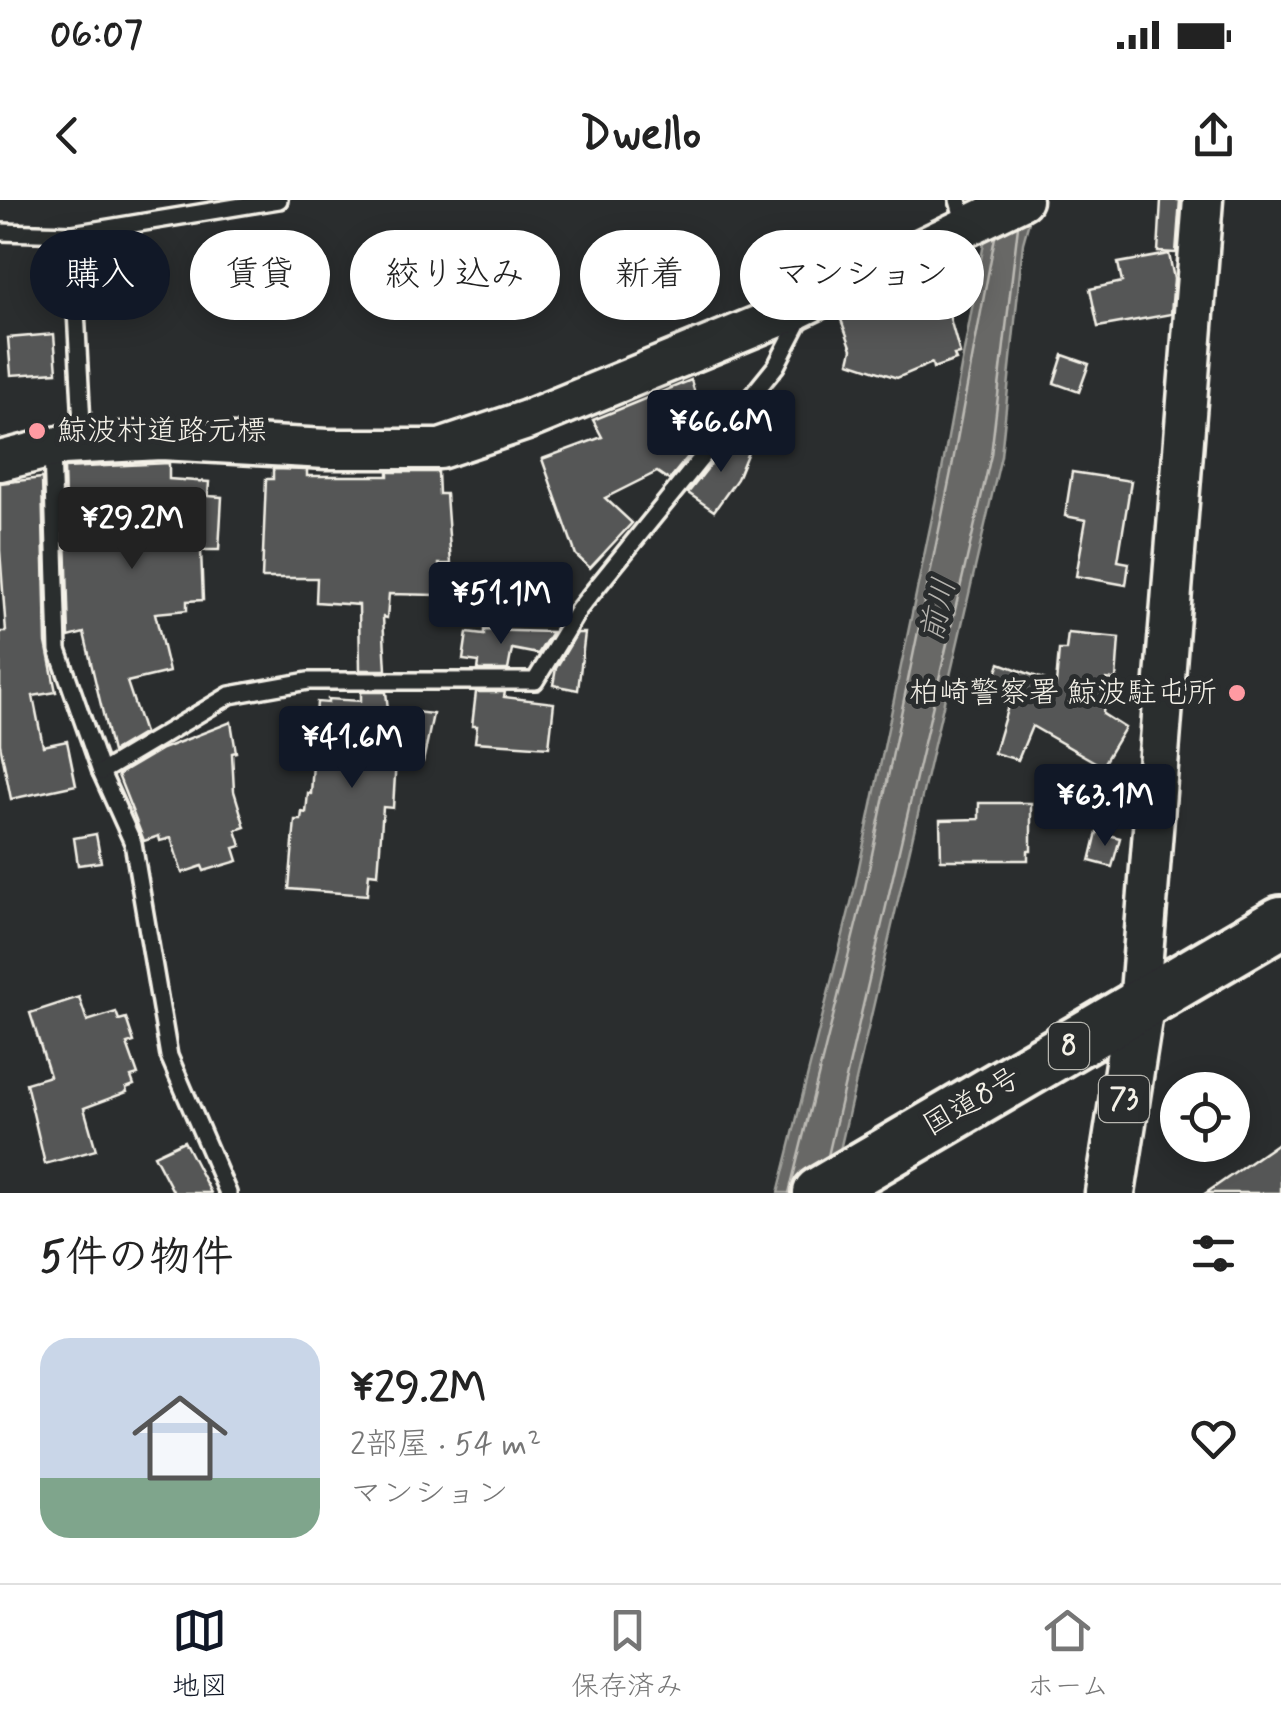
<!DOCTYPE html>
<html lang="ja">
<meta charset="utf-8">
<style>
body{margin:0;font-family:Mynerve,"Klee One",sans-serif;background:#f2f2f2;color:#222;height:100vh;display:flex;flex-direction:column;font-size:38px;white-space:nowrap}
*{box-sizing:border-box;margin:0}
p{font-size:32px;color:#767676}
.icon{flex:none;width:55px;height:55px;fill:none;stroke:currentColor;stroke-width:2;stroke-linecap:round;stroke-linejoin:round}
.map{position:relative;height:993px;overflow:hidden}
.panel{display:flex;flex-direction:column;background:#fff;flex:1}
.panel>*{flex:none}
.banner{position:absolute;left:30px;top:30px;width:1222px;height:90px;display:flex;gap:20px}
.buttons{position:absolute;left:1160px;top:872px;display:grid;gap:20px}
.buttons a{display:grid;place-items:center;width:90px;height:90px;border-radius:50%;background:#fff;box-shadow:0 5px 25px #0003;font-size:50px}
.price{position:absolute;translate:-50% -85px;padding:0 22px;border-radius:10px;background:#111827;color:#fff;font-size:32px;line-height:65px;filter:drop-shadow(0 2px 5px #0008)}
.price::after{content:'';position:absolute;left:50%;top:60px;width:30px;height:22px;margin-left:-15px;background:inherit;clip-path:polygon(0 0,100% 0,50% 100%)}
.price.on{background:#222;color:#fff}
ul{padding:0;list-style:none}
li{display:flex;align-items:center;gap:30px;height:250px;padding:0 40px}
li+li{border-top:2px solid #e0e0e0}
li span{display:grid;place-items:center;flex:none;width:280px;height:200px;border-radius:30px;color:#555}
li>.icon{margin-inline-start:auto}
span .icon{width:120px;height:120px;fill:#fffc;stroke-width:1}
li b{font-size:42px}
h2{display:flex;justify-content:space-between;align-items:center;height:120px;padding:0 40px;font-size:42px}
.pill{padding:0 35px;border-radius:45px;background:#fff;box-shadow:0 5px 25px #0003;font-size:35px;line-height:90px}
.pill.on{background:#111827;color:#fff}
.status{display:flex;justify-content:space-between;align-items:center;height:70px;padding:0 50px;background:#fff;direction:ltr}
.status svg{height:28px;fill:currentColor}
header{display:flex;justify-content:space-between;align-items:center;height:130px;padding:0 40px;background:#fff;font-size:45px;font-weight:800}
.menu{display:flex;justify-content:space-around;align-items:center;height:140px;border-top:2px solid #e0e0e0;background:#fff;font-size:28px;color:#767676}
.menu a{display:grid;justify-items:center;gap:5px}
.menu .on{color:#111827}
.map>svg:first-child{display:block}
.water{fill:#676866;stroke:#9f9f9a;stroke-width:2.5}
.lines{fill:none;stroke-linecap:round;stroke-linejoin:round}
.shore{stroke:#bcbab4;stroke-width:2.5}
.building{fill:#555756;stroke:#f4f1e8;stroke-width:2.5}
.service-casing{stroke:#f4f1e8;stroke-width:22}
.tertiary-casing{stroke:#f4f1e8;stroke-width:45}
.primary-casing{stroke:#f4f1e8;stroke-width:55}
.trunk-casing{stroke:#f4f1e8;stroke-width:58}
.service{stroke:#2a2d2e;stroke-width:15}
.tertiary{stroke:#2a2d2e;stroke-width:38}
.primary{stroke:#2a2d2e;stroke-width:48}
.trunk{stroke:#2a2d2e;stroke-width:50}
.poi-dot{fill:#ff9aa2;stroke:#2a2d2e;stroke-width:4}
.labels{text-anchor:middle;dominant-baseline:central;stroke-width:10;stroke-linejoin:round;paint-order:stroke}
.shield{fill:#2a2d2e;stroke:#b7b6b0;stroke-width:2.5}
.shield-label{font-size:28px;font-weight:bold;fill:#f4f1e8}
.poi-label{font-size:30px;fill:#f4f1e8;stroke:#2a2d2e;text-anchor:start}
.street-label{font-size:30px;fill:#f4f1e8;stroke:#2a2d2e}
.water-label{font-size:32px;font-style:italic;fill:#b5b3ae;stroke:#2a2d2e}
</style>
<div class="status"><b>06:07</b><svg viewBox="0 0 49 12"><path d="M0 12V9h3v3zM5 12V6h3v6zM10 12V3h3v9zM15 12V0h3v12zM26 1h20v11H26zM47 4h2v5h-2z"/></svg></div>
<header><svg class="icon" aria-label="back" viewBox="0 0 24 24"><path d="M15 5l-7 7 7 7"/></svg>Dwello<svg class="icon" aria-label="share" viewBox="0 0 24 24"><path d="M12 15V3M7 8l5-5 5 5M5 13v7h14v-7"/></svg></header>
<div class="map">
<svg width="1281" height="993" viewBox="0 0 1281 993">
<rect width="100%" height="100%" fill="#2a2d2e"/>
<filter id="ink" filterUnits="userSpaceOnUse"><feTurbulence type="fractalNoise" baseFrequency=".01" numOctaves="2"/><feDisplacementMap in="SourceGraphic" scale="20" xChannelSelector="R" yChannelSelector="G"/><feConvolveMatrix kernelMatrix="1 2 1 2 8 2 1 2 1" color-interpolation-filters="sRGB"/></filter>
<g filter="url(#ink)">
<polygon class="water" points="992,0 1035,0 1023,43 1001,256 830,993 778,993 854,691 942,270"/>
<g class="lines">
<g class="shore">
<polyline points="828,956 991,255 1018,26"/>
<polyline points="789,993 864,693 951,272 995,37"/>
</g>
</g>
<g class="building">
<polygon points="1161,0 1180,0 1176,53 1158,52"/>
<polygon points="1169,54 1174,79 1171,114 1098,127 1090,89 1122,82 1118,63"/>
<polygon points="940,83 960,154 954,155 956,160 933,168 932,163 897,178 849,162 852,149 840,117 886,98"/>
<polygon points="54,134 57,172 11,175 8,138"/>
<polygon points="1063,155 1089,164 1079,192 1054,183"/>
<polygon points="691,180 696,197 704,193 717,221 669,280 657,272 605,298 632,323 590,368 576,355 542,259 602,237 593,220"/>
<polygon points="731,239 750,247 737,279 714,311 688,293"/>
<polygon points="169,263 169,279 209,282 208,296 222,297 219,350 201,350 203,400 187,401 187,410 155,413 169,472 127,482 144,533 112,552 84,433 69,437 64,268"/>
<polygon points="273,269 307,270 307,276 388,276 388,272 438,272 439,294 446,294 451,364 439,364 438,395 389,394 387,418 383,417 386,470 360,470 359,405 316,402 317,378 262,378 266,279 273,279"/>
<polygon points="1072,272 1131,281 1118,361 1129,363 1126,385 1076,376 1086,320 1065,316"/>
<polygon points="42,278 46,442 56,492 33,496 43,546 67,541 76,585 11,599 0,544 0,432 6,432 0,350 0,283"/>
<polygon points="484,430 552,432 538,454 512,449 508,470 478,470 479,462 463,460 467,433 484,435"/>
<polygon points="577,433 585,433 578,490 553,485 556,468"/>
<polygon points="1068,433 1119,438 1116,480 1106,479 1103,514 1125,528 1102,566 1032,526 1018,560 994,553 1011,496 990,489 1000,463 1056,484 1059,450 1066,450"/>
<polygon points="361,492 386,492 388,509 433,514 423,562 396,559 393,608 383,607 378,674 369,673 367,695 289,689 295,620 301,620 302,612 306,613 308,593 311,594 317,502 328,503 328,499 361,501"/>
<polygon points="476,492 505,492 504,497 554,503 549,547 475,542 477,526 472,526"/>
<polygon points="231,522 236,552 232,553 234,591 245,627 236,630 241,646 234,648 238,661 204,671 202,666 182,673 171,638 160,641 159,636 144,641 118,575 162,549"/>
<polygon points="979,603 1031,603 1031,651 1028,651 1028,660 941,660 940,620 979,619"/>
<polygon points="1097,632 1120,638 1112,667 1090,661"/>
<polygon points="96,634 101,662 78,665 74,638"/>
<polygon points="79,797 87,821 116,812 119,820 126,818 134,842 127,844 138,875 131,877 134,885 126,888 127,892 84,908 96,950 45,964 26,883 50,876 30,813"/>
<polygon points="184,941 211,993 174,993 154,955"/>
<polygon points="1281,941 1281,993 1206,993"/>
</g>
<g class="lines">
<defs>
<g id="service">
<polyline points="958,0 965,25"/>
<polyline points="0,32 72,34 279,0"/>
<polyline points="72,34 83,243"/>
<polyline points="52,248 58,450 101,572 133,643 169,856 228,993"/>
<polyline points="101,572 230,495 308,481 535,481 579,409 776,166 802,116"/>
</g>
<g id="tertiary">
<polyline points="0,261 63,245 161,240 327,249 440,249 527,220 789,113 1022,0"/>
<polyline points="1139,806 1203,0"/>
</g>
<polyline id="primary" points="1110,993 1139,806"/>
<polyline id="trunk" points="819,993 1281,722"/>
</defs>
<use href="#service" class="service-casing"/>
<use href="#tertiary" class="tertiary-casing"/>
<use href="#primary" class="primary-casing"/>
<use href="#trunk" class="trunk-casing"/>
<use href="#service" class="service"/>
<use href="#tertiary" class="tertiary"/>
<use href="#primary" class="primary"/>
<use href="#trunk" class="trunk"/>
</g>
</g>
<g class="poi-dot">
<circle cx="37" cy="231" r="10"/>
<circle cx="1237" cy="493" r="10"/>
</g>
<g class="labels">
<g class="shield">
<rect x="1049" y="823" width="40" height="46" rx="8"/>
<rect x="1099" y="876" width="50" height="46" rx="8"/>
</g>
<g class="shield-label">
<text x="1069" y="846">8</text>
<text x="1124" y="899">73</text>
</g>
<g class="poi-label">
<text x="57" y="231">鯨波村道路元標</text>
<text x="1217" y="493" text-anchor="end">柏崎警察署 鯨波駐屯所</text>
</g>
<g class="street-label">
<text transform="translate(972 902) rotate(-30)">国道8号</text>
</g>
<g class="water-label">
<text transform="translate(939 410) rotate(-77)">前川</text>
</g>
</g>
</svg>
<div class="buttons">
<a><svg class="icon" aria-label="locate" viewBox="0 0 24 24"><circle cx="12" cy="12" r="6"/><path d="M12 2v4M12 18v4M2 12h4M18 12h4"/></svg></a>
</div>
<b class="price" style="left:721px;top:275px">¥66.6M</b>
<b class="price on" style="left:132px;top:372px">¥29.2M</b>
<b class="price" style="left:501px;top:447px">¥51.1M</b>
<b class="price" style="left:352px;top:591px">¥41.6M</b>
<b class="price" style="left:1105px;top:649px">¥63.1M</b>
<div class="banner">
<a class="pill on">購入</a>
<a class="pill">賃貸</a>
<a class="pill">絞り込み</a>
<a class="pill">新着</a>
<a class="pill">マンション</a>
</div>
</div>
<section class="panel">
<h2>5件の物件<svg class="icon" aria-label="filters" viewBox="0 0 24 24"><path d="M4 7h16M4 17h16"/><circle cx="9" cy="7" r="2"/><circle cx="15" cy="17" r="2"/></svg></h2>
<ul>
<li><span style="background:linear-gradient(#c9d6e8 70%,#7fa58c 0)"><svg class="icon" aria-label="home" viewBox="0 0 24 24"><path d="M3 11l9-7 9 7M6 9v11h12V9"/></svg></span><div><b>¥29.2M</b><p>2部屋 · 54 m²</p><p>マンション</p></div><svg class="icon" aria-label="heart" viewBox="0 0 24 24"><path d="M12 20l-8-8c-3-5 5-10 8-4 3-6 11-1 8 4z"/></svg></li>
</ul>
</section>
<nav class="menu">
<a class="on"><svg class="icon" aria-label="map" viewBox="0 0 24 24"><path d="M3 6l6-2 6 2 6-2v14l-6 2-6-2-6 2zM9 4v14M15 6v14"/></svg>地図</a>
<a><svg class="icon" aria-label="saved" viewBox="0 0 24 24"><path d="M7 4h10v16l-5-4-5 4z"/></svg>保存済み</a>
<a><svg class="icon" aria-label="home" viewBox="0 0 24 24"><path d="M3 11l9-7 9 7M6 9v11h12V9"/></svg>ホーム</a>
</nav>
